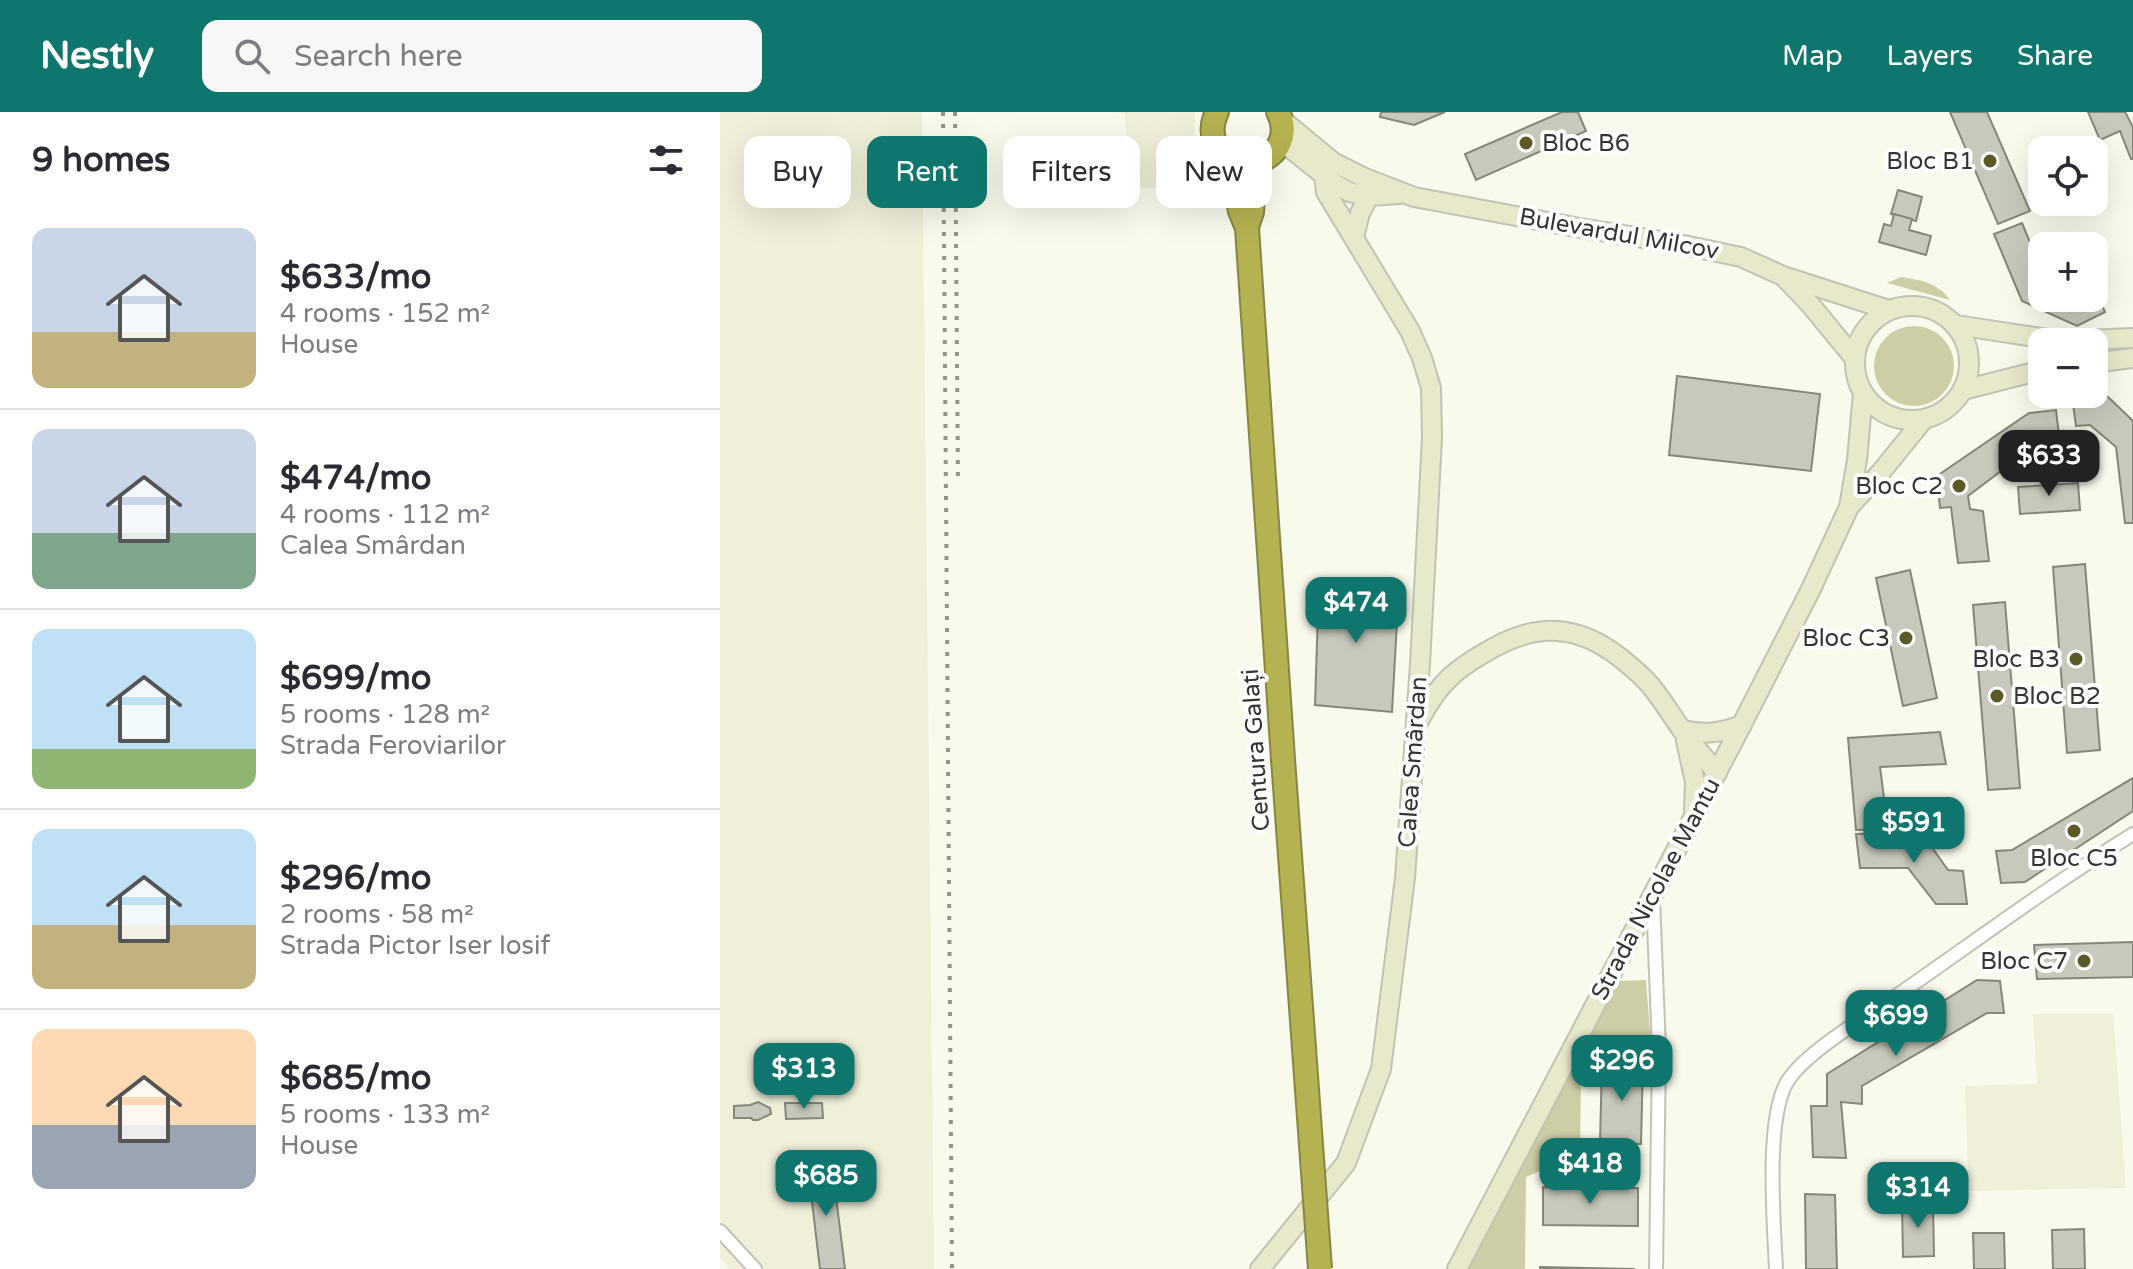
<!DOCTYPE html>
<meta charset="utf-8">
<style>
body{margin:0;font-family:"Varela Round",sans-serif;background:#f7f7f7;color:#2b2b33;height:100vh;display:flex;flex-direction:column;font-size:30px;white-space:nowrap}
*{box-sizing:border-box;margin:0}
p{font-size:26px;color:#7c7c81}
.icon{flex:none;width:44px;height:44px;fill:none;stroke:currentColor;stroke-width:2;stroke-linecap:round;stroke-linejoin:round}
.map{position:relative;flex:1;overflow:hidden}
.drawer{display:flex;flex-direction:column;background:#fff;width:720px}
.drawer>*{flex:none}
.top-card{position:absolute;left:24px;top:24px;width:760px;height:72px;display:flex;gap:16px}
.controls{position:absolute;left:1308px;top:24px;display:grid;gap:16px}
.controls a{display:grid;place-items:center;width:80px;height:80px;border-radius:16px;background:#fff;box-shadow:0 8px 32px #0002;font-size:40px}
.price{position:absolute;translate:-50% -68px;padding:0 18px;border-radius:16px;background:#0f766e;color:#fff;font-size:26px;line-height:52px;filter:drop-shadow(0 2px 4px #0008)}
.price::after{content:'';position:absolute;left:50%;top:48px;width:24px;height:18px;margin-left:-12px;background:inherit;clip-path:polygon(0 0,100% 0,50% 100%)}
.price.active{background:#222;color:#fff}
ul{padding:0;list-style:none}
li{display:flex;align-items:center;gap:24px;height:200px;padding:0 32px}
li+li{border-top:2px solid #e1e1e2}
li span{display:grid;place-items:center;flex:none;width:224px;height:160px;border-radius:16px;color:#555}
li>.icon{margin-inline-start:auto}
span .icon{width:96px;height:96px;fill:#fffc;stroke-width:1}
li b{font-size:34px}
h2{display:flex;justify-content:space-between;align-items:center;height:96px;padding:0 32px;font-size:34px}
.chip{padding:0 28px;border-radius:16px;background:#fff;box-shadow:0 8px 32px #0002;font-size:28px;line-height:72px}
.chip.active{background:#0f766e;color:#fff}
header{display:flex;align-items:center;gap:48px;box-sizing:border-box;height:112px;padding:0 40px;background:#0f766e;color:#fff}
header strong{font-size:38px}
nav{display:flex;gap:44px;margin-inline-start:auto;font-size:28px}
.search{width:560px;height:72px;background:#f7f7f7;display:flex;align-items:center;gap:20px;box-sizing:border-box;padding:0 28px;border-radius:16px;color:#7c7c81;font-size:30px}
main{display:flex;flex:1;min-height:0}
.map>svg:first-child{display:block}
.built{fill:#efefda}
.green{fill:#cdcda6}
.building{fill:#c8c9bc;stroke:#86867a;stroke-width:2}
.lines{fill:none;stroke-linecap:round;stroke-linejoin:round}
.street-casing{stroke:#c2c2b5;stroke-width:16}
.secondary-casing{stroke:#c2c2b5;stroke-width:22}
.highway-casing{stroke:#878645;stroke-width:26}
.street{stroke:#fff;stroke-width:12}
.secondary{stroke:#e8e8cb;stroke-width:18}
.highway{stroke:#b4b251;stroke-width:22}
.rail{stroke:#94948b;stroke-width:4;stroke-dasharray:4 8;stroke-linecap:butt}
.highway-bridge-casing{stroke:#878645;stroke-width:26;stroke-linecap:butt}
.highway-bridge{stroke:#b4b251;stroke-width:22}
.poi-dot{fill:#5b5a27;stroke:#fff;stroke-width:3}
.labels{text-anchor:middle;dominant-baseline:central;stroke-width:8;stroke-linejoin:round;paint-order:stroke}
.poi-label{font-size:24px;fill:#34342f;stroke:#fff;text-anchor:end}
.street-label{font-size:24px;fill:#34342f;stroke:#fff}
</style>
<header>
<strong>Nestly</strong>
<div class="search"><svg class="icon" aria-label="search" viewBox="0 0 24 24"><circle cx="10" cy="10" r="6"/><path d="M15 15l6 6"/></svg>Search here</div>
<nav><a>Map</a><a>Layers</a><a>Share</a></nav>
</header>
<main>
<section class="drawer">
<h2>9 homes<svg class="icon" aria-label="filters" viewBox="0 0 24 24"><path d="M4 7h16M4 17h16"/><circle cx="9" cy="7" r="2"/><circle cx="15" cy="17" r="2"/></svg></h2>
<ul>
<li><span style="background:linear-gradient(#c9d6e8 65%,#c2b280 0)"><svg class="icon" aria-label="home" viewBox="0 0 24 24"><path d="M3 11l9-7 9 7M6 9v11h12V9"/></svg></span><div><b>$633/mo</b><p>4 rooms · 152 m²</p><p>House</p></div></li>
<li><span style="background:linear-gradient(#c9d6e8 65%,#7fa58c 0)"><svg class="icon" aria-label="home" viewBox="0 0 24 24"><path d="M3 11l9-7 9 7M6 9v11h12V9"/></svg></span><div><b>$474/mo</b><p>4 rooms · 112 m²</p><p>Calea Smârdan</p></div></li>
<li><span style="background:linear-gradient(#bfe0f5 75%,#8fb573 0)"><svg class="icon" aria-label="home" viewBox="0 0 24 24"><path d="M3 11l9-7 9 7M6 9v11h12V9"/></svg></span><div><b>$699/mo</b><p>5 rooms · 128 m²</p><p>Strada Feroviarilor</p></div></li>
<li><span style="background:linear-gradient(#bfe0f5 60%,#c2b280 0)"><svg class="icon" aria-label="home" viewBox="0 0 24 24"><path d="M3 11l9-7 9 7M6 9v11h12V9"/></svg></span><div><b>$296/mo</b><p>2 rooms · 58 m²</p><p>Strada Pictor Iser Iosif</p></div></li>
<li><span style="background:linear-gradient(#ffd9b3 60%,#9aa5b1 0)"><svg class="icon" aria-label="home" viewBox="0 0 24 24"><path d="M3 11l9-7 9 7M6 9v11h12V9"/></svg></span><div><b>$685/mo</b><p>5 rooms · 133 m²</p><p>House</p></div></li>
</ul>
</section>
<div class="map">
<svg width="1413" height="1157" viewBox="0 0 1413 1157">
<rect width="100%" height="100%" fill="#f9f9ec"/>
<g class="built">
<polygon points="0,0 202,0 214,1157 10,1157 0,1145"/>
<polygon points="393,0 475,0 473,78 409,75 405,2"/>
<polygon points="1313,902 1393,902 1406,1076 1249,1079 1245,974 1317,972"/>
</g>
<g class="green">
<path d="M1181,165C1201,168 1218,171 1230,188L1167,171Z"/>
<circle cx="1194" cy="254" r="40"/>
<polygon points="926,868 931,933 872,935 861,956 860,1042 806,1065 805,1157 748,1157 797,1057 899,869"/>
</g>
<g class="building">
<polygon points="661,0 725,0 694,13 660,5"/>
<polygon points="842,0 858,0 866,19 756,68 745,42"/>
<polygon points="1230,0 1267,0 1310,99 1278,112"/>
<polygon points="1368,0 1405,0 1413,15 1413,47 1411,47 1400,19 1380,28"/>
<polygon points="1178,78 1202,85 1196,109 1171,102"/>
<polygon points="1174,102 1192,107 1189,118 1211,124 1206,143 1159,130 1164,112 1171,114"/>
<polygon points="1302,111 1322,159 1322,186 1374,186 1374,174 1385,200 1357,214 1302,189 1274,122"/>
<polygon points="957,264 1100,282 1091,359 949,343"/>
<polygon points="1385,282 1413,309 1413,411 1405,411 1396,335 1370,313 1356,314 1352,285"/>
<polygon points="1336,298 1340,331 1313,335 1248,384 1250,397 1263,399 1269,449 1238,451 1231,395 1220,396 1217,364 1309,301"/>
<polygon points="1358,371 1360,398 1300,402 1298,375"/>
<polygon points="1365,452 1380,638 1347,641 1333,455"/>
<polygon points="1190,458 1217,586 1183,594 1156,466"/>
<polygon points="599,469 679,473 672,600 595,593"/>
<polygon points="1285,490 1300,676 1268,678 1253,493"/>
<polygon points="1220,620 1226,652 1160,655 1168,717 1136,718 1128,626"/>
<polygon points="1413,666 1413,699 1305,770 1281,771 1276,739 1292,738"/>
<polygon points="1168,721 1169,728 1206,727 1228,758 1243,759 1247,792 1216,792 1188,756 1140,756 1136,722"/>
<polygon points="1413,830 1413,865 1317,867 1314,833"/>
<polygon points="1257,868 1280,869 1284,901 1267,901 1142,974 1142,992 1121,990 1126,1046 1093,1045 1091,994 1107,994 1107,962"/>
<polygon points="882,951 923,951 921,1032 880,1031"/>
<polygon points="38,990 50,996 51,1002 38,1008 33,1008 31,1006 14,1006 14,994 30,993"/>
<polygon points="65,991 102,991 103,1006 66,1007"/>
<polygon points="112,1053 125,1157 100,1157 88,1056"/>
<polygon points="823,1075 918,1076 918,1114 823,1113"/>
<polygon points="1085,1082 1115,1083 1117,1157 1086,1157"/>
<polygon points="1182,1092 1213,1092 1214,1144 1183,1145"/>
<polygon points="1364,1117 1365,1157 1333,1157 1332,1118"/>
<polygon points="1253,1121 1284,1121 1285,1157 1254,1157"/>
<polygon points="820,1155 915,1157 820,1157"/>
</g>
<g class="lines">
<defs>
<g id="street">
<polyline points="933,786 939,937 936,1157"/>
<polyline points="0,1119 35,1157"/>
<path d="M1056,1157C1054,1111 1045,1008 1067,970C1086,939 1151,902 1182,880C1258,827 1334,771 1413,722"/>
</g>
<g id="secondary">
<polyline points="561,7 613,50 645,66 694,85 860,116 954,131 1021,145 1063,164 1169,198"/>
<polyline points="561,29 615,72 629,80 649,84 679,82"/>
<polyline points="634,125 640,101 649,84 648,75"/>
<polyline points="1065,166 1089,191 1135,247"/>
<circle cx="1192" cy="251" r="57"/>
<polyline points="1236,213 1341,229 1413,226"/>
<polyline points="1374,251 1413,246"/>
<polyline points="1243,278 1322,258"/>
<polyline points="1129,395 1137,348 1143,281"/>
<path d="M700,607C719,570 737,556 773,536C818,511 857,513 898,544C909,553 921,562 930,573C942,587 951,603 962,618C973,633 985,646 997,661"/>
<path d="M962,618C984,623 1001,621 1022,613"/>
<polyline points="966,629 975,670 974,698"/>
<polyline points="540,1157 626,1051 661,957 685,766 700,552 712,326 711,276 702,246 690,219 606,80 604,63 613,50"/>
<polyline points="737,1157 1018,620 1090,479 1129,395 1161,360 1204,307"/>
</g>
<g id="highway">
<path d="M497,0C492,10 491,20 495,31C513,75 581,44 558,0"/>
<polyline points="510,48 520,99 527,116 563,647"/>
<polyline points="527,115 532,100 536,51"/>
</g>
</defs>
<use href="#street" class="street-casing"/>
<use href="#secondary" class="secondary-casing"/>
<use href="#highway" class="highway-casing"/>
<use href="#street" class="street"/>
<use href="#secondary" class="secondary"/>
<use href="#highway" class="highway"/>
<g class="rail">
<polyline points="223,0 232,1157"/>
<polyline points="235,0 238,369"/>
</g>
<defs>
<polyline id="highway-bridge" points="563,647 600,1157"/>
</defs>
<use href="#highway-bridge" class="highway-bridge-casing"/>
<use href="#highway-bridge" class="highway-bridge"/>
</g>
<g class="poi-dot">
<circle cx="806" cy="31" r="8"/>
<circle cx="1270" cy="49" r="8"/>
<circle cx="1239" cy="374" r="8"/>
<circle cx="1186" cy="526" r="8"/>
<circle cx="1356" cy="547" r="8"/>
<circle cx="1277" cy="584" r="8"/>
<circle cx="1354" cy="719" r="8"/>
<circle cx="1364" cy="849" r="8"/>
</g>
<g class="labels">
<g class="poi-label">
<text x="822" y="31" text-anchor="start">Bloc B6</text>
<text x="1254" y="49">Bloc B1</text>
<text x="1223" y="374">Bloc C2</text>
<text x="1170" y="526">Bloc C3</text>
<text x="1340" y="547">Bloc B3</text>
<text x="1293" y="584" text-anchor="start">Bloc B2</text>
<text x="1354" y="746" text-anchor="middle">Bloc C5</text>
<text x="1348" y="849">Bloc C7</text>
</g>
<g class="street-label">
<text transform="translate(899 122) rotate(10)">Bulevardul Milcov</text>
<text transform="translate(536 638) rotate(-94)">Centura Galați</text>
<text transform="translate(693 650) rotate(-86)">Calea Smârdan</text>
<text transform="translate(936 777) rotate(-62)">Strada Nicolae Mantu</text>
</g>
</g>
</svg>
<div class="controls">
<a><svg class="icon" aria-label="locate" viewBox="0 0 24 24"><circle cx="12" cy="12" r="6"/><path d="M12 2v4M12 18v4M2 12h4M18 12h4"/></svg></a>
<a>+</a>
<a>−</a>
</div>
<b class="price active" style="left:1329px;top:386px">$633</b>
<b class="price" style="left:636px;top:533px">$474</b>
<b class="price" style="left:1194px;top:753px">$591</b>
<b class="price" style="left:1176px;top:946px">$699</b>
<b class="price" style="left:902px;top:991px">$296</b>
<b class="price" style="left:84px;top:999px">$313</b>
<b class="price" style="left:870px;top:1094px">$418</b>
<b class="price" style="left:106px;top:1106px">$685</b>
<b class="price" style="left:1198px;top:1118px">$314</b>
<div class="top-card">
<a class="chip">Buy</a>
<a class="chip active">Rent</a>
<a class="chip">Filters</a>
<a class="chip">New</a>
</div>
</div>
</main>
